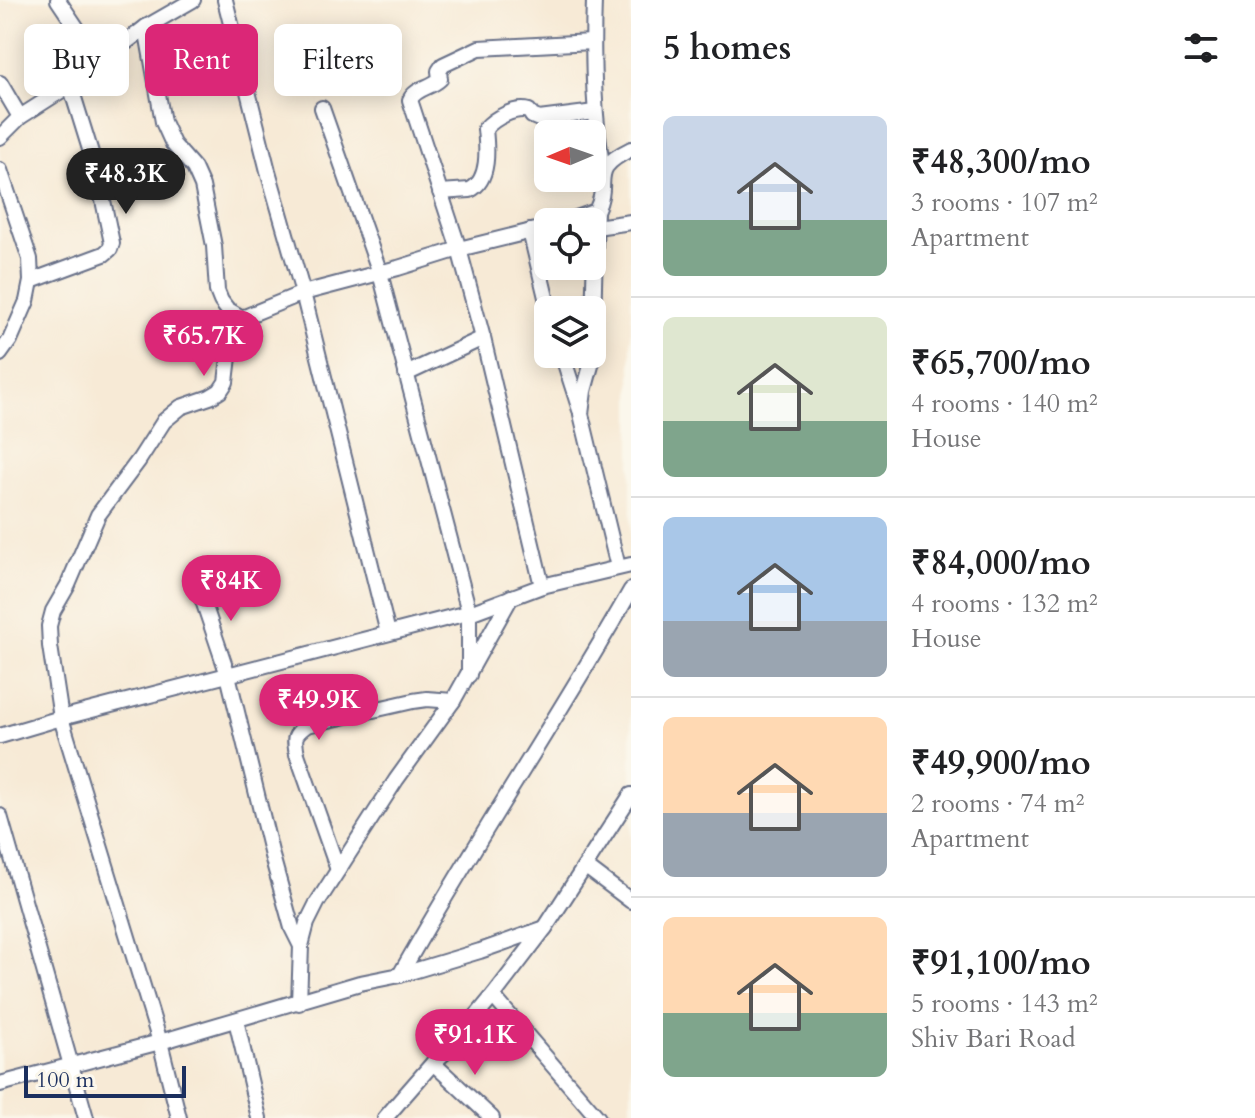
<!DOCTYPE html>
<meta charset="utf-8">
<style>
body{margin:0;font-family:Cardo,serif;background:#f6f6f6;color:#202124;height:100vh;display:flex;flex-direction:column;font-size:30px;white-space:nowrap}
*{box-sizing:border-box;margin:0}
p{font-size:26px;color:#757577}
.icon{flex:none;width:44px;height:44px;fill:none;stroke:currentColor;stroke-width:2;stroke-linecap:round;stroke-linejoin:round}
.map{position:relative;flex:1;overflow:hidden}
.panel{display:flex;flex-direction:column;background:#fff;width:624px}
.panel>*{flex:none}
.hud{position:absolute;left:24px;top:24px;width:486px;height:72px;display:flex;gap:16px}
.needle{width:52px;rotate:268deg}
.controls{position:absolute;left:534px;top:120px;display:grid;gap:16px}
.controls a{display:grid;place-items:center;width:72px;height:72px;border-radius:12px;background:#fff;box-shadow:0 4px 20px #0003;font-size:40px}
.scale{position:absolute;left:24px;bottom:20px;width:162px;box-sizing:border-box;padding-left:8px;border:4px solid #1b2f5e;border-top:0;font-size:22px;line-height:28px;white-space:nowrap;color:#1b2f5e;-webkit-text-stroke:6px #fbf7ec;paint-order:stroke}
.price{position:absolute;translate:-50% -68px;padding:0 18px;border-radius:28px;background:#db2777;color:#fff;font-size:26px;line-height:52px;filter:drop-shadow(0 2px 4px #0008)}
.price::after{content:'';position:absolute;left:50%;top:48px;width:24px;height:18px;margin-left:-12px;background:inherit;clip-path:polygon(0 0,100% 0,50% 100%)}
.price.active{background:#222;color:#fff}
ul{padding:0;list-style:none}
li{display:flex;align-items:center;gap:24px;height:200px;padding:0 32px}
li+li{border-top:2px solid #e0e0e0}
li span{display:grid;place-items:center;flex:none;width:224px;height:160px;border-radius:12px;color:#555}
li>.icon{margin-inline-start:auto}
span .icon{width:96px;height:96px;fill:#fffc;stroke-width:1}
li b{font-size:34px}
h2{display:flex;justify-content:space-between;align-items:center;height:96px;padding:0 32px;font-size:34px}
.tag{padding:0 28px;border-radius:12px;background:#fff;box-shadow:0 4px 20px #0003;font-size:28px;line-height:72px}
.tag.active{background:#db2777;color:#fff}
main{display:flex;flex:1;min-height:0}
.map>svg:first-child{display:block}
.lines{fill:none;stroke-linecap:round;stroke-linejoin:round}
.minor-casing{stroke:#687088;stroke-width:18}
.minor{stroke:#fff;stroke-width:14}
</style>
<main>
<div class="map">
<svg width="631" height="1118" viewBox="0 0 631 1118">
<rect width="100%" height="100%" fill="#fbf7ec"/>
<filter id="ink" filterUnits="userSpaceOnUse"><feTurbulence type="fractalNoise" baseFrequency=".0125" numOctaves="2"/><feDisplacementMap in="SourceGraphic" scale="16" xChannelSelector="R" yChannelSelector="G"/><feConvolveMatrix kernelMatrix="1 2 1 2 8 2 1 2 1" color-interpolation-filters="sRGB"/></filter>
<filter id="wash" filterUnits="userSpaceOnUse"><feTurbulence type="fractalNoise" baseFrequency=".006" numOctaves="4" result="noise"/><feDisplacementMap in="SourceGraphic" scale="32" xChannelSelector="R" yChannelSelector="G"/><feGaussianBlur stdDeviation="1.8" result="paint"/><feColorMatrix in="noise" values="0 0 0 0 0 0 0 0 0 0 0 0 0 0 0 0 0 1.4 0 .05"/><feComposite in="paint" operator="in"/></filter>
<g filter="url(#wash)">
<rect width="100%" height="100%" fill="#f7ead6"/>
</g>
<g filter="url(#ink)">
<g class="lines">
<defs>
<g id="minor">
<polyline points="58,0 99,61"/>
<polyline points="225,0 268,171 303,293 388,633"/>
<path d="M594,0C592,57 593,114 603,170"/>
<polyline points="146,27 163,122 173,144 194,168 202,186 214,246 217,291 221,301 227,309 242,318"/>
<polyline points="0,83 20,117"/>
<polyline points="322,108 380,273 469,612 469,675"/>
<polyline points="0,137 20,117 70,85 146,27 193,0"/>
<polyline points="0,170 30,259 31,281 27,301 10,340 0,354"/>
<path d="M440,192L470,190C490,180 487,148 485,129C494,118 515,107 529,111L532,116L539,119L595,112"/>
<polyline points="596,211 592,362 584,391 581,414 618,567"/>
<path d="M565,222L596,211C612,179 586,171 631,149"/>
<polyline points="596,227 631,222"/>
<polyline points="530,231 549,310"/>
<polyline points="31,281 104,254 110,249 112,243 97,172 70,85"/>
<polyline points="562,354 580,410"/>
<polyline points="406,374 483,338"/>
<polyline points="197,583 228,675 272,856 292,928 301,946"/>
<path d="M542,586L483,338L459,249L410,100C415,88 431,88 440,79L439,71L443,65L479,48L592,42"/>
<polyline points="0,736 61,718 475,611 542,586 631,565"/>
<polyline points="0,816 86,1118"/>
<polyline points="586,867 631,901"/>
<path d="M338,870L297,754C294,738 293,735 307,725L413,701L427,699L453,701"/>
<path d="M400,975C473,844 557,720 631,590"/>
<polyline points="493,996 598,1118"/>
<polyline points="299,1003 301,946 307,923 317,903 396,780 453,701 511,597"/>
<polyline points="236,1020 259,1118"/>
<polyline points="433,1063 492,1118"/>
<polyline points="0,1084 160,1042 360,983 400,975 480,951 545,928"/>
<polyline points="179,1118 160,1042 61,718 50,646 49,626 53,611 68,585 98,515 139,460 164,421 181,407 210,397 220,391 226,382 232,332 242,318 303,293 398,268 459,249 548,227"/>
<polyline points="385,1118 433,1063 451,1047 493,996 545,928 631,795"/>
</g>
</defs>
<use href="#minor" class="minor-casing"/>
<use href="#minor" class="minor"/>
</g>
</g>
</svg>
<div class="controls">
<a><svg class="needle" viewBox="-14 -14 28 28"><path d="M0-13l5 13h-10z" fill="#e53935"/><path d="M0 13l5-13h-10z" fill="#757577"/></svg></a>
<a><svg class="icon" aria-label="locate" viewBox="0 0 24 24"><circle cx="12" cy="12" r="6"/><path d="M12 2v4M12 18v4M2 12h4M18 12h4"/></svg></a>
<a><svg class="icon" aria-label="layers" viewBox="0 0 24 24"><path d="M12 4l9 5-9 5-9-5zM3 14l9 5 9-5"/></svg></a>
</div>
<div class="scale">100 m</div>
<b class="price active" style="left:126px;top:216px">₹48.3K</b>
<b class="price" style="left:204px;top:378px">₹65.7K</b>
<b class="price" style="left:231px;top:623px">₹84K</b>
<b class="price" style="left:319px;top:742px">₹49.9K</b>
<b class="price" style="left:475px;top:1077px">₹91.1K</b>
<div class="hud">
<a class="tag">Buy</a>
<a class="tag active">Rent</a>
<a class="tag">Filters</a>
</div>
</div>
<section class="panel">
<h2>5 homes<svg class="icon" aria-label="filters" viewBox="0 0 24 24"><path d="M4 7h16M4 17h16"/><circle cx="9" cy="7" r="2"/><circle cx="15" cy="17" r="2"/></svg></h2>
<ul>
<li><span style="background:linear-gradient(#c9d6e8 65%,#7fa58c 0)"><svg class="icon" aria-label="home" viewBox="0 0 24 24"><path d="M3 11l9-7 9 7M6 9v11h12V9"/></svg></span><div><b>₹48,300/mo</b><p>3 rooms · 107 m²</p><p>Apartment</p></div></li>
<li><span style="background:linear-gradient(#dfe7d0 65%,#7fa58c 0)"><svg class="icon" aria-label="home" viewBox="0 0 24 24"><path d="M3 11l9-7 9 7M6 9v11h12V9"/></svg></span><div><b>₹65,700/mo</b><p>4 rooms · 140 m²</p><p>House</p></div></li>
<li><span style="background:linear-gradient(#a9c7e8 65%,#9aa5b1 0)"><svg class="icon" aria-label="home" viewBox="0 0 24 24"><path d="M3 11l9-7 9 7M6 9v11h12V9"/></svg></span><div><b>₹84,000/mo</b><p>4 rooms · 132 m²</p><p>House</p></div></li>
<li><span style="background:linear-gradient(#ffd9b3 60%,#9aa5b1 0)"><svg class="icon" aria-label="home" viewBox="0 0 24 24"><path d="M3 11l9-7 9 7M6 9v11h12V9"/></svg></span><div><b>₹49,900/mo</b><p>2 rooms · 74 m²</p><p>Apartment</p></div></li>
<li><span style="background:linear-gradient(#ffd9b3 60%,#7fa58c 0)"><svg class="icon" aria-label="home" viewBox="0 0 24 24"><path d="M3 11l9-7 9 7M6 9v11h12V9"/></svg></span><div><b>₹91,100/mo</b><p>5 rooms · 143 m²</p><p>Shiv Bari Road</p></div></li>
</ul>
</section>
</main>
